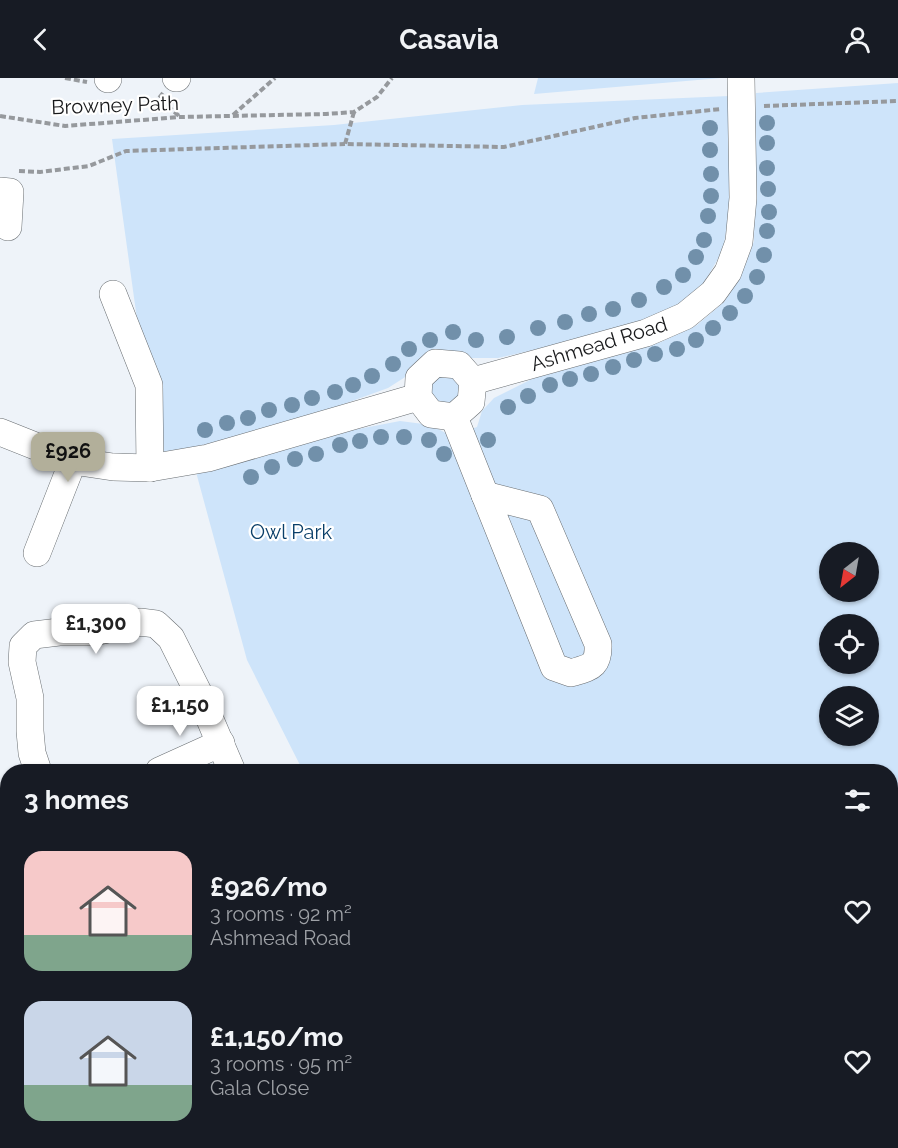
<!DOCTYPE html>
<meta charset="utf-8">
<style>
body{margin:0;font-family:Raleway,sans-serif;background:#20242c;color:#f1f3f6;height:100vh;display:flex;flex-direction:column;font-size:22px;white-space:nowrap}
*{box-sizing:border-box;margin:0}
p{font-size:20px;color:#9ea1a6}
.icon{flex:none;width:33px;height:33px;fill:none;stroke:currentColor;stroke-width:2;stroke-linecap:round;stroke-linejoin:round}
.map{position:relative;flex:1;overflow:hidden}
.panel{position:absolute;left:0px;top:686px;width:898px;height:386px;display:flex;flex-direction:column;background:#171b24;border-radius:24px 24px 0 0;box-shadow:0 2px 4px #0004}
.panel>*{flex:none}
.needle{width:39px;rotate:211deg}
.tools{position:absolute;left:819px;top:464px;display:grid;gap:12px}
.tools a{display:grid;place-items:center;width:60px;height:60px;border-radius:50%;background:#171b24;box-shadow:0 2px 4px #0004;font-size:30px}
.price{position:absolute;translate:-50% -51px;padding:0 14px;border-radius:12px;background:#fff;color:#222;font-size:20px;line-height:39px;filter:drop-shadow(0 2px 3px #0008)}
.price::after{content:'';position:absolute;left:50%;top:36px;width:18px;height:14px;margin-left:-9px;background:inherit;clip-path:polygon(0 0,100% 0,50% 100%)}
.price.on{background:#b2af9a;color:#111}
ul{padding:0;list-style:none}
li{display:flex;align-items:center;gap:18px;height:150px;padding:0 24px}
li span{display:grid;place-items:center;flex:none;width:168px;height:120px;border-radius:18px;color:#555}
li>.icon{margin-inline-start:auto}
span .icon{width:72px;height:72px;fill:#fffc;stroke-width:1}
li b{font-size:26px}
h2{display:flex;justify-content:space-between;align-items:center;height:72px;padding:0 24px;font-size:26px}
header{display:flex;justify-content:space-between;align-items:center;height:78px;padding:0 24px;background:#171b24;font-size:27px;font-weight:700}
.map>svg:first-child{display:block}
.green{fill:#cee4fa;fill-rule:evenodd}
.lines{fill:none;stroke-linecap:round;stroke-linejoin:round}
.minor-casing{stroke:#686d71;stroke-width:28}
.path{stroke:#96999d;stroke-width:4;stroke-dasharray:6 3;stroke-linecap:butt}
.minor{stroke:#fff;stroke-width:27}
.tree{fill:#7190aa}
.labels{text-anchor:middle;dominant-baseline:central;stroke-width:4.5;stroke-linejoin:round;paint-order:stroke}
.street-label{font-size:20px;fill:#18191b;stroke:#fff}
.park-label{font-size:20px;fill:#0a3f69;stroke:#fff}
</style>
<header><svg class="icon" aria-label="back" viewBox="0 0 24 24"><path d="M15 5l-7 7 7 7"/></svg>Casavia<svg class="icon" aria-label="person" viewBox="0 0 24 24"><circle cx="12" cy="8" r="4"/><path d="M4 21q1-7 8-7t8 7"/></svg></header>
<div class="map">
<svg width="898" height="1070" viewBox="0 0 898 1070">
<rect width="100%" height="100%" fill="#eef3f9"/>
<g class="green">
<polygon points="538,0 721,0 534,16"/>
<path d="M898,5V929L891,924V693H303L247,582L196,394L343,354L400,343L431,347L451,358L477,349L482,333L494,320L540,297L661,264L697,247L724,224L742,195L754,163L756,15ZM830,474H868V513H830ZM830,546H868V585H830ZM830,618H868V657H830Z"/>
<polygon points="729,18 732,115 723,172 704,205 671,232 618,253 498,280 469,280 410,296 388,310 283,348 156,378 112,61 334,47 522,27"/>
<polygon points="458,296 462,325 433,327 429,303 434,298"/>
<polygon points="891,941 898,947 898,1070 791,1070 801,1064 891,1064"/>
<polygon points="116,1064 506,1064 511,1070 119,1070"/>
<polygon points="552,1064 781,1064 771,1070 557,1070"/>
</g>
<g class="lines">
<defs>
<g id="minor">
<polyline points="176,0 177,0"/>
<polyline points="108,1 108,0"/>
<polyline points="0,113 10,114 8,149"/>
<polyline points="113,216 149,307 150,390"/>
<polygon points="435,285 459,287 473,303 471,324 454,339 431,336 418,319 419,300"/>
<polyline points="473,303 646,255 685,238 713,215 728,194 739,164 743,120 741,0"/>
<polyline points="454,339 485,417"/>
<polyline points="0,354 73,383 113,389 150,390 208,380 418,319"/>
<path d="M485,417L540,431L598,566C599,589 590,589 571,595L554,589Z"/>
<polyline points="37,475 73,383"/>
<polyline points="38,693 32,675 30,653 30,620 22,584 23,568 34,557 59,554 94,554 140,544 156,546 171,560 200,618 232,693"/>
<polyline points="159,693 221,665"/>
<polyline points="0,833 8,829"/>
<polyline points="0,907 8,904"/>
<polyline points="0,994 8,992"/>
</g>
</defs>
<use href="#minor" class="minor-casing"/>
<g class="path">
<polyline points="65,0 87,4"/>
<polyline points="163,15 159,20 180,39"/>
<polyline points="764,28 898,23"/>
<polyline points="354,34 345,66 504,69 635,40 721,31"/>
<polyline points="233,37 275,0"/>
<polyline points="0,38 65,48 180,39 326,36 354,34 377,19 392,0"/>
<polyline points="19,93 40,94 89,88 126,73 345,66"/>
</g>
<use href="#minor" class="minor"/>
</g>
<g class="tree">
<circle cx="767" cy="45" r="8"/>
<circle cx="710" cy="50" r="8"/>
<circle cx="767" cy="65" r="8"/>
<circle cx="710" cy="72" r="8"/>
<circle cx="767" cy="90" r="8"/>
<circle cx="711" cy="96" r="8"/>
<circle cx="768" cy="111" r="8"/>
<circle cx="711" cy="118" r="8"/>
<circle cx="769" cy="134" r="8"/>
<circle cx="708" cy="138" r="8"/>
<circle cx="767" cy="153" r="8"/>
<circle cx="704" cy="162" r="8"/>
<circle cx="764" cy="177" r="8"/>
<circle cx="696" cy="179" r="8"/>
<circle cx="683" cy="197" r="8"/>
<circle cx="757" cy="199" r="8"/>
<circle cx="664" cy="209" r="8"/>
<circle cx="745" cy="218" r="8"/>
<circle cx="639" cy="222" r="8"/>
<circle cx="613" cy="231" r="8"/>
<circle cx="730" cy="235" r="8"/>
<circle cx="589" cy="236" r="8"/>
<circle cx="565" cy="244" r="8"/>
<circle cx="538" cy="250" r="8"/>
<circle cx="713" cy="250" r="8"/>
<circle cx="453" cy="254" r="8"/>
<circle cx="507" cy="259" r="8"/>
<circle cx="430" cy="262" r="8"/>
<circle cx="476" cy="262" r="8"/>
<circle cx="696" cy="262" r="8"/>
<circle cx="409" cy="271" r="8"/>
<circle cx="677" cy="271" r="8"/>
<circle cx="655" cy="276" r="8"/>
<circle cx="634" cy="282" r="8"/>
<circle cx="393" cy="286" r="8"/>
<circle cx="613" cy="289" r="8"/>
<circle cx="591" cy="296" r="8"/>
<circle cx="372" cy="298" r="8"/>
<circle cx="570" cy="301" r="8"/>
<circle cx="353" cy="307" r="8"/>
<circle cx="550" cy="307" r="8"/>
<circle cx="335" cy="314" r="8"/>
<circle cx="528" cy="318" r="8"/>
<circle cx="312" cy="320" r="8"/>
<circle cx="292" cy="327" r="8"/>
<circle cx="508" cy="329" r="8"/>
<circle cx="269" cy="332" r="8"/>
<circle cx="248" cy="340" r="8"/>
<circle cx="227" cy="345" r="8"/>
<circle cx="205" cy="352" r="8"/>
<circle cx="381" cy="359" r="8"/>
<circle cx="404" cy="359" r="8"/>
<circle cx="429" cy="362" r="8"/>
<circle cx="488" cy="362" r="8"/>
<circle cx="360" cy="363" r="8"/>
<circle cx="340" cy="367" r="8"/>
<circle cx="316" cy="376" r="8"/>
<circle cx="444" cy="376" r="8"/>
<circle cx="295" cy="381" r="8"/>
<circle cx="272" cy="389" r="8"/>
<circle cx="251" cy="399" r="8"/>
</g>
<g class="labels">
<g class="street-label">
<text transform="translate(115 27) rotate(-2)">Browney Path</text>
<text transform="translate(599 266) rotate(-17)">Ashmead Road</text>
</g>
<g class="park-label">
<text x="291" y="454">Owl Park</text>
</g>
</g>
</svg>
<div class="tools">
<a><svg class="needle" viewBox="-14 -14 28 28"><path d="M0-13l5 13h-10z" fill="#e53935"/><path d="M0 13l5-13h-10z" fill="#9ea1a6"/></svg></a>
<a><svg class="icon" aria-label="locate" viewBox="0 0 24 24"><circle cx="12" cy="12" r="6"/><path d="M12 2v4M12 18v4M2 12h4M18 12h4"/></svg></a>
<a><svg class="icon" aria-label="layers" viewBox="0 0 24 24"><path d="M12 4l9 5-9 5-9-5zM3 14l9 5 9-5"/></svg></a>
</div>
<b class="price on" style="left:68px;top:405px">£926</b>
<b class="price" style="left:96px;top:577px">£1,300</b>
<b class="price" style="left:180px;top:659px">£1,150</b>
<section class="panel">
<h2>3 homes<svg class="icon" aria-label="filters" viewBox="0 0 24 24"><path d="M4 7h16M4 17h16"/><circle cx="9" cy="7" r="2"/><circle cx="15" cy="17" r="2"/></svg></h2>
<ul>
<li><span style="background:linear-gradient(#f6c9c9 70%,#7fa58c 0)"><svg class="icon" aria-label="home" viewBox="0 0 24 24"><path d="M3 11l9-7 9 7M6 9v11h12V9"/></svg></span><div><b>£926/mo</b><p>3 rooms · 92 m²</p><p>Ashmead Road</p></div><svg class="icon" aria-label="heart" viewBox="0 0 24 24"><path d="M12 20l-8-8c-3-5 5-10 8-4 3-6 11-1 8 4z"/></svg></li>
<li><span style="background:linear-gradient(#c9d6e8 70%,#7fa58c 0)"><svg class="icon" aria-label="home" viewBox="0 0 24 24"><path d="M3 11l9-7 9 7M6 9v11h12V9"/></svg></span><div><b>£1,150/mo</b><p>3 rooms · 95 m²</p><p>Gala Close</p></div><svg class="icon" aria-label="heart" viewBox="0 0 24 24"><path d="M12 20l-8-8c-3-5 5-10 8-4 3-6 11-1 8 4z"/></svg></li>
</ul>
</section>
</div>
